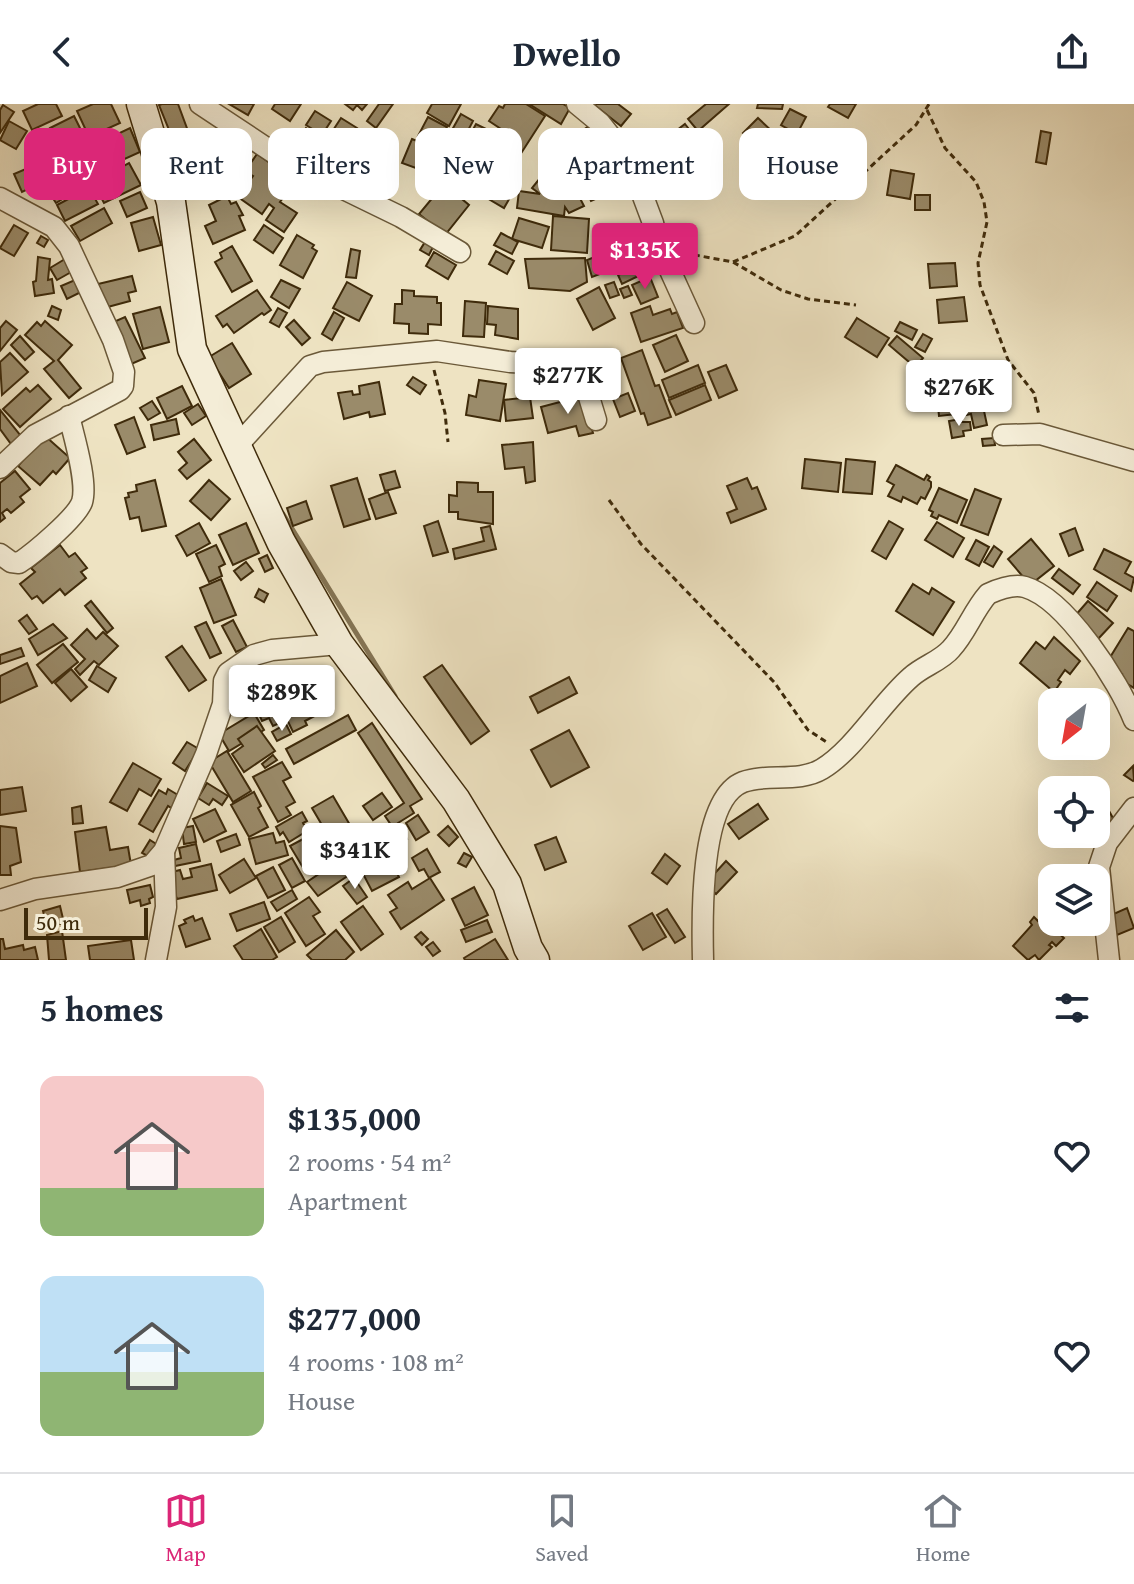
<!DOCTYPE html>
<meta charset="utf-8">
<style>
body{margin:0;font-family:"Gentium Book Plus",serif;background:#f6f6f7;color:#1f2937;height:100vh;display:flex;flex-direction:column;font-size:30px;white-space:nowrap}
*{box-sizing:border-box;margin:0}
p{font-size:26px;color:#747a83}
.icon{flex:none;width:44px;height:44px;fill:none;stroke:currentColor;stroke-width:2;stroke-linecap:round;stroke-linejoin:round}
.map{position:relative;height:856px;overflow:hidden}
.details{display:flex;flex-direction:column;background:#fff;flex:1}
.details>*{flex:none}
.guide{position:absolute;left:24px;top:24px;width:1086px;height:72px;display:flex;gap:16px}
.needle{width:52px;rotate:211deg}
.buttons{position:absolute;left:1038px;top:584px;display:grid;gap:16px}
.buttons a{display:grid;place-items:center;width:72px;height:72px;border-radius:16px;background:#fff;box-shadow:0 8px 32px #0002;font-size:40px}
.scale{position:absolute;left:24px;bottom:20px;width:124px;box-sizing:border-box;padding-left:8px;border:4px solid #3f2b0b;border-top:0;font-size:22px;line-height:28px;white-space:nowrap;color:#3f2b0b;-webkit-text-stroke:6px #f4edd7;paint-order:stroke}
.price{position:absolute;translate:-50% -68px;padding:0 18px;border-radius:8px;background:#fff;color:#222;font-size:26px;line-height:52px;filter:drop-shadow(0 2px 4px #0008)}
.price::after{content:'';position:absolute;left:50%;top:48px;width:24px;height:18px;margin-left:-12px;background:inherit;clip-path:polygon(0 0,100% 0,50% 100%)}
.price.active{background:#db2777;color:#fff}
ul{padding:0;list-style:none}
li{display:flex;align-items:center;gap:24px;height:200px;padding:0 40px}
li span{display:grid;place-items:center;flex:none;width:224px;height:160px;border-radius:16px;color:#555}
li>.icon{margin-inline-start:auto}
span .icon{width:96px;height:96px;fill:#fffc;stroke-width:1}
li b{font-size:34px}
h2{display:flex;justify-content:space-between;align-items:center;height:96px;padding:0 40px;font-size:34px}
.pill{padding:0 28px;border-radius:16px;background:#fff;box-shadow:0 8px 32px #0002;font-size:28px;line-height:72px}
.pill.active{background:#db2777;color:#fff}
header{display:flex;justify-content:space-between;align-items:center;height:104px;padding:0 40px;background:#fff;font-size:36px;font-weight:800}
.menu{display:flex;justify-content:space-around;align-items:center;height:112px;border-top:2px solid #e0e1e3;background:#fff;font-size:22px;color:#747a83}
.menu a{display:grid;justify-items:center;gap:4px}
.menu .active{color:#db2777}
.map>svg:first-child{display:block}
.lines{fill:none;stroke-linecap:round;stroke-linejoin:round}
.stream{stroke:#847454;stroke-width:5}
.building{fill:#9a8b6a;stroke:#3f2b0b;stroke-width:2}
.street-casing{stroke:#6b5939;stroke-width:23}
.secondary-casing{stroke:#3f2b0b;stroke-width:31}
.path{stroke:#3f2b0b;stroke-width:3;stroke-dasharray:6 4;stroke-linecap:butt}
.street{stroke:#f4edd7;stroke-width:20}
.secondary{stroke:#f4edd7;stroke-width:28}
</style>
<header><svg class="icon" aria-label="back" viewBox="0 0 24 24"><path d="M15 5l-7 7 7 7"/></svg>Dwello<svg class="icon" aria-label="share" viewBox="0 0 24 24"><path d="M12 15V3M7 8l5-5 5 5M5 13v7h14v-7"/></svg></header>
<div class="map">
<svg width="1134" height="856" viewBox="0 0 1134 856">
<rect width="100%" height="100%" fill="#eee3c2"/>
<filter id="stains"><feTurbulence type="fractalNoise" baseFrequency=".0025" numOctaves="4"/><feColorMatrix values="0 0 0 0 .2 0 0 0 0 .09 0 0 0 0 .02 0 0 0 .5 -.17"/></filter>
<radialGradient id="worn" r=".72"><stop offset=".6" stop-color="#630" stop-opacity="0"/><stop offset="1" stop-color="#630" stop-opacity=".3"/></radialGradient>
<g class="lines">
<polyline class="stream" points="283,410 395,592"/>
</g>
<g class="building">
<polygon points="38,0 56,0 62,12 32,26 23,7"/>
<polygon points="93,0 111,0 120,19 89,33 77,7"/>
<polygon points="162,0 178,0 195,46 180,53 159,1"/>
<polygon points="229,0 254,0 248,11"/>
<polygon points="275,0 301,0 290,17 272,5"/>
<polygon points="345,0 367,0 362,6 357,1 353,6"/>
<polygon points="379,0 393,0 376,24 367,17"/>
<polygon points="432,0 461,0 449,22 427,9"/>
<polygon points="505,0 526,0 545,12 520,51 507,43 510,38 497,31 501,25 489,17 499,2 503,4"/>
<polygon points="529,0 563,0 570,4 561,20"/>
<polygon points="593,0 618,0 631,10 621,22"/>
<polygon points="706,0 729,0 698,27 688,15"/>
<polygon points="758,0 783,0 782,5 757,4"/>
<polygon points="830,0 856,0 848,14 828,3"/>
<polygon points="3,1 14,8 0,29 0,6"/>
<polygon points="790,5 806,13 797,30 781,21"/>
<polygon points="315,7 331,17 322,31 306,21"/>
<polygon points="461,10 473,17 461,40 464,42 476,20 486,25 454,78 430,65"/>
<polygon points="74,12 85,34 61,46 50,24"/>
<polygon points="428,13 447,23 437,43 418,32"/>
<polygon points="341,14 357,24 344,45 328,34"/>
<polygon points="758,14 775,30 760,46 743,29"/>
<polygon points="9,17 27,27 16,45 0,36"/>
<polygon points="592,20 619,57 609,64 583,26"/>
<polygon points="685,20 710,52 687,69 663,37"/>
<polygon points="130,24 140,48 118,58 107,35"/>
<polygon points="306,24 327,38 313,59 292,46"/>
<polygon points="1041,27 1051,29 1046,60 1036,58"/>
<polygon points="44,31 47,38 53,36 59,49 36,60 26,39"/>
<polygon points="412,35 434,44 424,67 402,59"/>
<polygon points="97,44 99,47 103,44 113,62 95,72 83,52"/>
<polygon points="592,46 611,88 591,97 572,54"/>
<polygon points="257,50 289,72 280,85 286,90 280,98 297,109 284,128 266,116 274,104 269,100 262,110 238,93 253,72 245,67"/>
<polygon points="476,50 520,76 504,104 470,84 474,79 463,72"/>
<polygon points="78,55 91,77 83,82 70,60"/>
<polygon points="227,56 238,69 224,81 213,69"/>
<polygon points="553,58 570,72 563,81 571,77 584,102 569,109 565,103 564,112 517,104 519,87 540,90 532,84"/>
<polygon points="129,59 141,81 104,99 93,78"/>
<polygon points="35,61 43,78 22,88 14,70"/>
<polygon points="60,62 66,72 72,69 81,84 56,99 45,82 52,77 47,70"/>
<polygon points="891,66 914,70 910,95 887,91"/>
<polygon points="461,72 469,77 465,84 457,79"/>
<polygon points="444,80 469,101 445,131 419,110"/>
<polygon points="89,84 98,100 65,117 57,101"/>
<polygon points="140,88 147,104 127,113 120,97"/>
<rect x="915" y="91" width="15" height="15"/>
<polygon points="227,92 231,100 236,98 243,111 239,112 245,126 213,140 205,122 216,117 209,101"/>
<polygon points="104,104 112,119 80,137 71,122"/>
<polygon points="553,112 589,115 587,149 551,146"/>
<polygon points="153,113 161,141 139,147 131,119"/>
<polygon points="519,114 549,123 542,144 512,135"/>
<polygon points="14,121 28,129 14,152 0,144"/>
<polygon points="264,121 283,134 273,149 254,136"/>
<polygon points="630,122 639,144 612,154 604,132"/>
<polygon points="501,129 518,138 512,150 494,141"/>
<polygon points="297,131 314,141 312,144 317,147 303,174 280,161"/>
<polygon points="41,132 48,136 44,143 37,139"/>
<polygon points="425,138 433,143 429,151 420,146"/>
<polygon points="651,141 655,152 615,167 611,156"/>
<polygon points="232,142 252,177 232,188 215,158 222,154 220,149"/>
<polygon points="351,145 360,147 356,174 346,173"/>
<polygon points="496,147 514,157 507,170 489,160"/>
<polygon points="434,148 456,161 448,175 426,162"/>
<polygon points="602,150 608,167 592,173 587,156"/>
<polygon points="38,153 50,155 48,176 52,175 54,189 35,192 33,178 36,177"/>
<polygon points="585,154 587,178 570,187 529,184 525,155"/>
<polygon points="65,155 73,167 57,176 50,164"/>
<polygon points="653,155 657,163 622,180 618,171"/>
<polygon points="955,159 957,182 930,184 928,160"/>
<polygon points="132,172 136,187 128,189 130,197 104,204 98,180"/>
<polygon points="650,173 658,193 641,200 632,181"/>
<polygon points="75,176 81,188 67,195 61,182"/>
<polygon points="281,176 300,185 289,204 271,193"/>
<polygon points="347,178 372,192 359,217 333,204"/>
<polygon points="614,178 619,191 610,194 605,181"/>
<polygon points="628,182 632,191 624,194 620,185"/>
<polygon points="599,183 615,214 593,226 577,195"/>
<polygon points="257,186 271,206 264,211 262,209 234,229 227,220 223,223 216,212"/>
<polygon points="402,186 414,187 414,192 437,193 437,199 441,199 441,221 428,220 428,230 409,229 409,220 394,219 395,200 402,200"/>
<polygon points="964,193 967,217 939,219 937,196"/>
<polygon points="465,197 486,199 484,233 463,232"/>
<polygon points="52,202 61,206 58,216 48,212"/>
<polygon points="488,202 518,205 518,235 495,231 496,221 487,220"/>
<polygon points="650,202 653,211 670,205 672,210 677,208 683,224 641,238 631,209"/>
<polygon points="160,203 169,238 143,245 133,210"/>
<polygon points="278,204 287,209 279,223 270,218"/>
<polygon points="334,208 344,214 332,236 322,230"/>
<polygon points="125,213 145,254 129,261 109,220"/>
<polygon points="857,214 889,234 877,253 845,233"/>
<polygon points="294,216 310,234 302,241 286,223"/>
<polygon points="6,217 17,226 0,247 0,224"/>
<polygon points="45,217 72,241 58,256 81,284 69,294 44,265 54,257 25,231 37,218 41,222"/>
<polygon points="900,218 917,226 912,236 895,227"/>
<polygon points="923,230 932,235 925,248 915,243"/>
<polygon points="676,231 688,257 665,268 653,241"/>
<polygon points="20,232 34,248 25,256 11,241"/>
<polygon points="897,232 923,254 915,263 889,241"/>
<polygon points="232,239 251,270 229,284 209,253"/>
<polygon points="642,246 655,282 659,281 671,313 648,321 644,309 641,310 621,254"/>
<polygon points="10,249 28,268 2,291 0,258"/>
<polygon points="698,261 705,279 669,294 662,276"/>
<polygon points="726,261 737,286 719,294 708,268"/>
<polygon points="413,273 426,281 420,290 407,281"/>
<polygon points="479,276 506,280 500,317 466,311 469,291 476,293"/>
<polygon points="379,278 385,310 370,313 369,308 344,315 338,289 352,287 353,291 360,290 359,282"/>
<polygon points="38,281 51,295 20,323 3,305 26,284 30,288"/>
<polygon points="705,281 711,296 676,311 669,296"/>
<polygon points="182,282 192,302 167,315 157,294"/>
<polygon points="628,289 635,307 620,313 613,295"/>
<polygon points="583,292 593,329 579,332 576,322 548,329 541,303"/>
<polygon points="530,293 533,314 506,317 504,296"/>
<polygon points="992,293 994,306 984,307 987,321 974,324 971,310 966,311 963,298"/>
<polygon points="152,297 160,309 148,316 140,304"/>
<polygon points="198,300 206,312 192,321 184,309"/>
<polygon points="955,300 956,310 939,312 938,302"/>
<polygon points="0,306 21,332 11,340 0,325"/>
<polygon points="134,313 145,343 127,350 115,321"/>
<polygon points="176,315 179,330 154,336 151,321"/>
<polygon points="961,315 962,318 970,318 971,326 963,327 964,332 952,334 949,317"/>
<polygon points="44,331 70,354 56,370 53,367 40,381 18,362"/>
<polygon points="994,334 995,341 983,342 982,335"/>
<polygon points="194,335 211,356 187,375 179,366 187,359 178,348"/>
<polygon points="533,338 535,377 526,379 524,363 505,365 502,341"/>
<polygon points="805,355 841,359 838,388 802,384"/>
<polygon points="846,355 875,358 872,390 843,388"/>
<polygon points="896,361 924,376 927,371 930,373 928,376 931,378 931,383 925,395 921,393 917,400 903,393 901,398 888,392 894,381 887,377"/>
<polygon points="15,367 30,385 20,393 24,398 11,409 7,405 2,409 5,414 0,418 0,379"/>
<polygon points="395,367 400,383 385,387 380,371"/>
<polygon points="357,374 370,415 344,423 331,382"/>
<polygon points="747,374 752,385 757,383 766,405 731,419 727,409 737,405 727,382"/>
<polygon points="155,376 166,422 142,427 139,413 130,415 125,394 129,393 128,389 137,387 136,381"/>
<polygon points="209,376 230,395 211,416 190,397"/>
<polygon points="457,378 478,379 478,388 493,388 493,420 458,415 458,408 449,408 449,391 457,392"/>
<polygon points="939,384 967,396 957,419 939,411 937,415 931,412 933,408 929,406"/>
<polygon points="975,385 1001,395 988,431 961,421"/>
<polygon points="388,388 396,409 376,415 369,395"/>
<polygon points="306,397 312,415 293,422 287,404"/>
<polygon points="438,417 448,448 433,452 424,422"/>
<polygon points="889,417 903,425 886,455 872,447"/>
<polygon points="937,418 964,434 953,453 925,436"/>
<polygon points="199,419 210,439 187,452 176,432"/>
<polygon points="246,419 259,449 233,461 219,431"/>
<polygon points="490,422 496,445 455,455 453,445 484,437 481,424"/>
<polygon points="1075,424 1083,446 1069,452 1060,430"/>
<polygon points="1031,435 1054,462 1030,481 1008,455"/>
<polygon points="976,436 989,443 979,462 966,455"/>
<polygon points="60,441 69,453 75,449 87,464 81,468 86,474 65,491 60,485 43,499 37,492 32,495 20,480 35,468 31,464"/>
<polygon points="216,441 225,460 219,463 222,472 209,478 196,450"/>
<polygon points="994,442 1002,448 993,463 984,458"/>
<polygon points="1104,445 1131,458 1125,469 1134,474 1131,487 1094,465"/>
<polygon points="267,451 273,464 265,468 259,455"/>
<polygon points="246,458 253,467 241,476 234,467"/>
<polygon points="1059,465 1080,481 1073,490 1052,474"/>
<polygon points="221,475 236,511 214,519 200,484"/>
<polygon points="1097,478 1117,492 1107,507 1087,493"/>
<polygon points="913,480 929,490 932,484 954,498 933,531 896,507"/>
<polygon points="259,485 268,490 264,498 255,493"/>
<polygon points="91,497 113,524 107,529 85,502"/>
<polygon points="1088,497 1113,519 1098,535 1074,513"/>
<polygon points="27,511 37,525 29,530 19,517"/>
<polygon points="233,516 247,543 236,548 222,522"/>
<polygon points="206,518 221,549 210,554 195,523"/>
<polygon points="53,520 67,534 38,551 29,535"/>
<polygon points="1128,524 1134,527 1134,584 1119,575 1122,570 1106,560"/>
<polygon points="87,525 96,535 103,528 118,542 99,561 94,557 80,571 75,565 85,555 71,541"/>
<polygon points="1054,533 1080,557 1070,570 1065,566 1058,576 1061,578 1054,588 1020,559 1036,538 1045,545"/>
<polygon points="63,540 78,558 52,579 37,561"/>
<polygon points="182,542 206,576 189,587 166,553"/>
<polygon points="21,544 24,552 0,560 0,551"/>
<polygon points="27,559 37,582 0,599 0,572"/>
<polygon points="442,561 489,627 471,640 424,573"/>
<polygon points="97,562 116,574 108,588 89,576"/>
<polygon points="71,565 87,583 71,597 55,579"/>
<polygon points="295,568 307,594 283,605 271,580"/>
<polygon points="569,573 577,589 538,609 530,593"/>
<polygon points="265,575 284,617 273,622 269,614 262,617 247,583"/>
<polygon points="315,591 324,607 305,617 307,621 293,628 283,607"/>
<polygon points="254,609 264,626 229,647 219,630"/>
<polygon points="348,611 356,626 294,660 286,645"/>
<polygon points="372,619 422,695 410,702 414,709 398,719 407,735 396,742 393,739 356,763 347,749 391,721 385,712 404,699 358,629"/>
<polygon points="286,620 291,630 277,637 272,628"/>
<polygon points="257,622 275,647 244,668 232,650 243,642 238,635"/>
<polygon points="1096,622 1107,631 1091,650 1080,642 1096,642"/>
<polygon points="569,626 589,663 551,683 531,646"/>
<polygon points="187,638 199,645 185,667 173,659"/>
<polygon points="227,647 251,687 233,698 209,658"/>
<polygon points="273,651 277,656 265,664 262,660"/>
<polygon points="282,658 291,673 283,677 295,698 286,703 291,711 278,718 253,673"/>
<polygon points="133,659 161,675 151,692 139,685 127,707 110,698"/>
<polygon points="1133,662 1134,676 1133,677 1124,671"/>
<polygon points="207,679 228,692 222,701 213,695 209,701 198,694"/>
<polygon points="22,683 26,707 0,711 0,686"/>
<polygon points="168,685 183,694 176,707 168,702 153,728 139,720 159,686 166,690"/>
<polygon points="1101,685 1106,694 1103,696 1114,716 1113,721 1093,732 1075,740 1070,730 1096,730 1096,687"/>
<polygon points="254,688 261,702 258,704 268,723 249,733 231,701"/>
<polygon points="382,689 392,703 373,716 363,702"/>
<polygon points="333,692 357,733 350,738 353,742 339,750 312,704"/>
<polygon points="758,700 768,715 739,735 728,720"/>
<polygon points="81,702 83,719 73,720 72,704"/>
<polygon points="215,705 226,727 204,738 193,715"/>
<polygon points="302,708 307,717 303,719 307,727 289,738 283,728 280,731 276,723"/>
<polygon points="418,711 429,728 416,736 406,719"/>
<polygon points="0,722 16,724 21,758 10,762 11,771 0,771"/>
<polygon points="193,722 196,738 184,740 182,724"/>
<polygon points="448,722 458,733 449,742 438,731"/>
<polygon points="106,723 110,746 128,743 131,761 80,768 75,728"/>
<polygon points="318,727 325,739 307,749 315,762 305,767 290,742"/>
<polygon points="273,729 276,739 284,737 288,751 256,760 249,735"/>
<polygon points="236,730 240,741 221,748 217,737"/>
<polygon points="556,733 566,758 545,766 535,741"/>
<polygon points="150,736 161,743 153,755 142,749"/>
<polygon points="196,740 200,757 175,762 174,756 181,754 179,744"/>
<polygon points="427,745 440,768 429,774 424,765 419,767 412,754"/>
<polygon points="464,749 472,753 466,763 458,759"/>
<polygon points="665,750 680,762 667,780 652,769"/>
<polygon points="388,752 399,773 372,787 361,766"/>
<polygon points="292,754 305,777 292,784 279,761"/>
<polygon points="244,755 256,774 230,789 219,771"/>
<polygon points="338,757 349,771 318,792 307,778"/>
<polygon points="726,757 737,768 716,790 705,780"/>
<polygon points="211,760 217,786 177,795 168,769 180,766 183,775 192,773 190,765"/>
<polygon points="273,763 285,786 268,794 256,772"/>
<polygon points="354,774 367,793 357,800 343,782"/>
<polygon points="430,774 444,796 401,825 390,808 397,804 388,791 408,778 412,785"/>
<polygon points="150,781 153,793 149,795 150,799 141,802 140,796 130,799 127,786"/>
<polygon points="474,783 488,811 465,822 452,795"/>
<polygon points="292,786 297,795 277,807 271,798"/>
<polygon points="309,793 320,808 313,812 325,830 306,842 285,809"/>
<polygon points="264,798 270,815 237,827 230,810"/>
<polygon points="60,802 64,819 47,823 43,807"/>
<polygon points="363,802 383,830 361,846 341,818"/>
<polygon points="1127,804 1134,824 1117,831 1109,812"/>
<polygon points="667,805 685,833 675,839 657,811"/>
<polygon points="652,809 666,833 643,846 629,822"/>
<polygon points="193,812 195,817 202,814 210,835 186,843 179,822 186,819 184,816"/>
<polygon points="281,813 295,838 279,848 264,823"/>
<polygon points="1034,813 1038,817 1040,815 1054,829 1056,827 1064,834 1056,842 1052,838 1049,841 1052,843 1039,856 1035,851 1028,856 1013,842 1032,821 1030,818"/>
<polygon points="487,816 492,828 466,838 461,826"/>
<polygon points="261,825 277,853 272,856 243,856 234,842"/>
<polygon points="336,826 354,848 345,856 312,856 307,851"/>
<polygon points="62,827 66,856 49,856 47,831"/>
<polygon points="421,828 428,835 422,841 415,833"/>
<polygon points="0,835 3,835 5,845 23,841 24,846 35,843 38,856 0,856"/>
<polygon points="495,835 508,856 465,856 464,854"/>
<polygon points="131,836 134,856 90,856 88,842"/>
<polygon points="433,838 440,847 433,852 426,843"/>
</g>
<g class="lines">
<defs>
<g id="street">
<polyline points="200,0 286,57 401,113 460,148"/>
<polyline points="577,0 600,19 619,43 641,87 653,119 658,140 694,219"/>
<polyline points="0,94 54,123 69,142 113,236 124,268 123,282 120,286 35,331 0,364"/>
<polyline points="1003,331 1040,330 1134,357"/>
<polyline points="237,342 310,262 323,258 437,247 510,258 571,261 582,270 596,316"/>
<path d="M0,450L11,458L19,459C34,449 76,414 82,398C88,379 74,333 69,312"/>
<polyline points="0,796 35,785 117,773 152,761 164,747 206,650 223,600 224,577 228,569 254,551 272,546 339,540"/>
<polyline points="156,856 166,803 164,747"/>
<path d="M703,856C702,816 699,695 743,678C767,669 799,679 822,665C855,645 881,599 911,573C923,562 941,557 951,545C966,529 973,507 988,490C999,485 1014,480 1025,483C1066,495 1119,578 1134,616"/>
<polyline points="1109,856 1099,763 1107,739 1134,704"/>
</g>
<polyline id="secondary" points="141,0 171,98 192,245 281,438 339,540 456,696 507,780 528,844 535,856"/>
</defs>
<use href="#street" class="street-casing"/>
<use href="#secondary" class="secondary-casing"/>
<g class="path">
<polyline points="927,6 945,44 976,78 984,98 987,118 978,159 980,181 1008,256 1034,289 1039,311"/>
<polyline points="684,149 733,158 781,186 808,195 856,201"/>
<polyline points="733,158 795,132 916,21 929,0"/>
<polyline points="434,266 445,309 448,338"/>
<polyline points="609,396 641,440 774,578 808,626 828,639"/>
</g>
<use href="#street" class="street"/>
<use href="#secondary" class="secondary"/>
</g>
<rect width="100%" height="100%" filter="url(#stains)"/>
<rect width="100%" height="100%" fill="url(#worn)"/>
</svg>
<div class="buttons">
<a><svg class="needle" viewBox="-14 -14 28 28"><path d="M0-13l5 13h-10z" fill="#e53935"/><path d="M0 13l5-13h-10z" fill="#747a83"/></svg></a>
<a><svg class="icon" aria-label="locate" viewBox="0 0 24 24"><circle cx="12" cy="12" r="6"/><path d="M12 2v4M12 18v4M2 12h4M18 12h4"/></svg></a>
<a><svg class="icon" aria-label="layers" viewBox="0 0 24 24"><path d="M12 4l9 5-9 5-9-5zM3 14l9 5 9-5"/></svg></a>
</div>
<div class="scale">50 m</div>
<b class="price active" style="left:645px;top:187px">$135K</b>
<b class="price" style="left:568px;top:312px">$277K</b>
<b class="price" style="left:959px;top:324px">$276K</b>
<b class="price" style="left:282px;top:629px">$289K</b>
<b class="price" style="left:355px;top:787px">$341K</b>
<div class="guide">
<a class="pill active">Buy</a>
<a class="pill">Rent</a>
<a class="pill">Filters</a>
<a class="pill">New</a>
<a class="pill">Apartment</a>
<a class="pill">House</a>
</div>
</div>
<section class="details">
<h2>5 homes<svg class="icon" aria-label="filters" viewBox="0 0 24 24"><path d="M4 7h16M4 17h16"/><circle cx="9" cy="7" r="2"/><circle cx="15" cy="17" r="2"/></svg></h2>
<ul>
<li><span style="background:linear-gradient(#f6c9c9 70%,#8fb573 0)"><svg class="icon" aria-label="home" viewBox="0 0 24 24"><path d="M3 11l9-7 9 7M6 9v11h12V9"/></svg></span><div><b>$135,000</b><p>2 rooms · 54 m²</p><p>Apartment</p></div><svg class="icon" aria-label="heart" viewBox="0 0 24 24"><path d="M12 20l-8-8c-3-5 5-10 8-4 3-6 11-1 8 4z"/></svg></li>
<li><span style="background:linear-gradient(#bfe0f5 60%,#8fb573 0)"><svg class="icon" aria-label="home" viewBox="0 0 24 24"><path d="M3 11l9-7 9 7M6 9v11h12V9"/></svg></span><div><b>$277,000</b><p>4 rooms · 108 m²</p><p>House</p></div><svg class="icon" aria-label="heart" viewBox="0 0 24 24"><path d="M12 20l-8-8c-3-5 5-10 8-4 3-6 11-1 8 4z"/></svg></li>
</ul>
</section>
<nav class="menu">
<a class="active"><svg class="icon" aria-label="map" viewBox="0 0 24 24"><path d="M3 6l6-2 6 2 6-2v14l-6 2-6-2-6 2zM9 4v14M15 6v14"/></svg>Map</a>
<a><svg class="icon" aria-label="saved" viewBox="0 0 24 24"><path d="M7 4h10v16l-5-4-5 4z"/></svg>Saved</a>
<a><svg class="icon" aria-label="home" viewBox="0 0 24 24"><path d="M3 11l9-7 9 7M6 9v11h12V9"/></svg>Home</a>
</nav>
